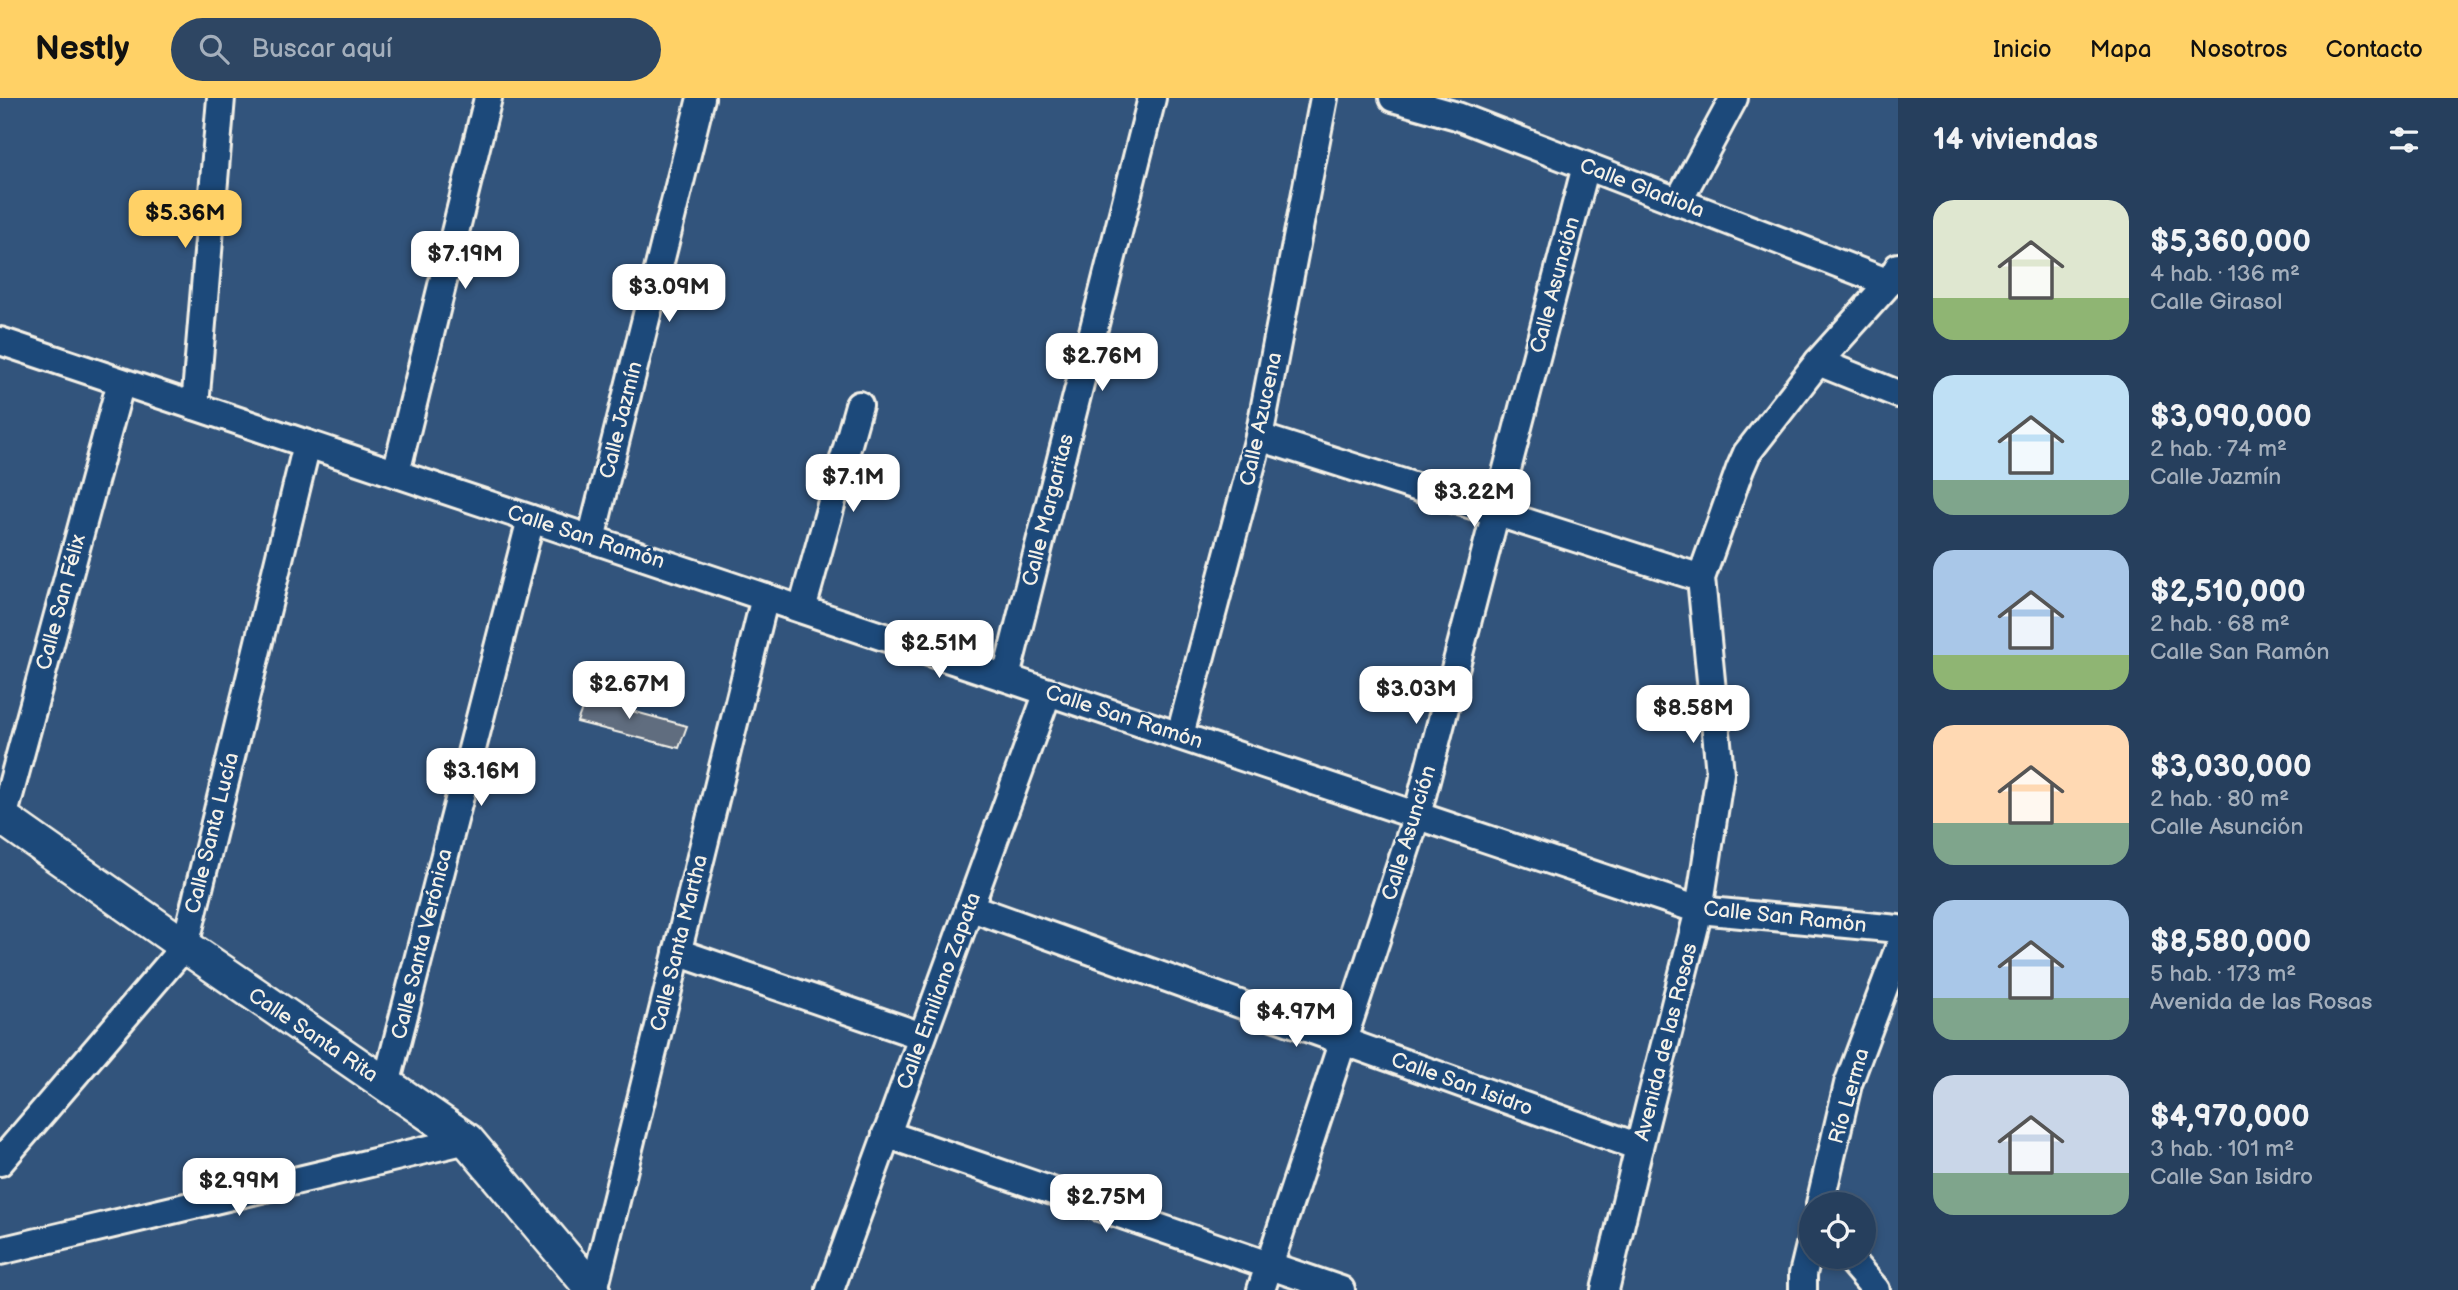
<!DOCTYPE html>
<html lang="es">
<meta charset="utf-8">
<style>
body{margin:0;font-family:"Balsamiq Sans",sans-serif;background:#2e4663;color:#f1f3f6;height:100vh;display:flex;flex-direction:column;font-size:26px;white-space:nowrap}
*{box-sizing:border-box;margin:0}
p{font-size:23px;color:#a4afbc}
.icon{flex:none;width:38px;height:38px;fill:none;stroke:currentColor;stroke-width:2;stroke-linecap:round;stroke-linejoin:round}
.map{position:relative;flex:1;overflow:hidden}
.sheet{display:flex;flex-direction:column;background:#263f5d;width:560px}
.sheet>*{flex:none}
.tools{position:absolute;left:1799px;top:1094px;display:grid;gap:14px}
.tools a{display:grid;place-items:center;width:77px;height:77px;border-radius:50%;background:#263f5d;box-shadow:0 4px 10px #0003,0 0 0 2px #425872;font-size:35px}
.price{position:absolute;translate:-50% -60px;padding:0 16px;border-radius:14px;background:#fff;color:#222;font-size:23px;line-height:46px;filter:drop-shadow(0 2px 4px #0008)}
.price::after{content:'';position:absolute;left:50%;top:42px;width:21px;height:16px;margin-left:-10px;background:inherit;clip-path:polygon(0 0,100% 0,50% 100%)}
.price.current{background:#ffd166;color:#111}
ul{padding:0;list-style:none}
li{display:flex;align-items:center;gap:21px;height:175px;padding:0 35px}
li span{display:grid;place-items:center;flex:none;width:196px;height:140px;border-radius:21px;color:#555}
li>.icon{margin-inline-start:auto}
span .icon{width:84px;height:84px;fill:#fffc;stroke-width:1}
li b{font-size:30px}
h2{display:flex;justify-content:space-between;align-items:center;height:84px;padding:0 35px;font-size:30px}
header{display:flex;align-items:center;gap:42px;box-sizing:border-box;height:98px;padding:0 35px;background:#ffd166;color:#111}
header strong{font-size:33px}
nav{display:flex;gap:38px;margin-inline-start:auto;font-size:24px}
.search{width:490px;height:63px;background:#2e4663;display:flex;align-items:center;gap:18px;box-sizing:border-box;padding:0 24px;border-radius:38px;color:#a4afbc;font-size:26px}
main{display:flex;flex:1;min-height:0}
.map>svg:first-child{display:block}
.building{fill:#606d7f;stroke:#f4f1e8;stroke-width:2}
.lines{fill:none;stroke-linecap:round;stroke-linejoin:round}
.minor-casing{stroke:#f4f1e8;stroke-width:32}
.tertiary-casing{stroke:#f4f1e8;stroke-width:38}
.minor{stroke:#1f4a7a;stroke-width:26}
.tertiary{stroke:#1f4a7a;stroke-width:33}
.labels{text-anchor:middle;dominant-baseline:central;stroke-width:5;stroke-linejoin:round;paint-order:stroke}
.street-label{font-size:21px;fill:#f4f1e8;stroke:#1f4a7a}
</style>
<header>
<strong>Nestly</strong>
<div class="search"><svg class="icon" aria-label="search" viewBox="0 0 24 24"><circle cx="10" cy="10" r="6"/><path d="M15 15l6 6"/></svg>Buscar aquí</div>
<nav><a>Inicio</a><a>Mapa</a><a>Nosotros</a><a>Contacto</a></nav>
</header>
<main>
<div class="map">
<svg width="1898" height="1192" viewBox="0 0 1898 1192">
<rect width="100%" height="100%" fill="#32547c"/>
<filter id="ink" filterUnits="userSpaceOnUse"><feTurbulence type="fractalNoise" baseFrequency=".0143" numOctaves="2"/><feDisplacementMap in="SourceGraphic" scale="14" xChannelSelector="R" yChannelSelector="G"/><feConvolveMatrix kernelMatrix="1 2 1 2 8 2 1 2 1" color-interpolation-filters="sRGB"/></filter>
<g filter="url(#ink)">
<polygon class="building" points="588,595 628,604 628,612 687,628 679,650 577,624"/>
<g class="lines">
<defs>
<g id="minor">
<polyline points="1393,0 1457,18 1889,185"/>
<polyline points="1678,104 1734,0"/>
<polyline points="0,243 1699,812 1898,831"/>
<polyline points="1818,264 1898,296"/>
<polyline points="195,308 221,0"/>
<polyline points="1259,339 1701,480"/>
<polyline points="396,375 488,0"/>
<polyline points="591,441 701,0"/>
<polyline points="802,511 859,307"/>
<polyline points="1006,579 1152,0"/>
<polyline points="1180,637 1259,339 1324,0"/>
<polyline points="0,722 3,720 121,284"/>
<polyline points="969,809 1639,1049"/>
<polyline points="677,854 922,938"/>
<polyline points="386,987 531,421"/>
<polyline points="886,1036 1341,1192"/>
<polyline points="0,1064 185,848 307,346"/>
<polyline points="1820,1106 1848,986 1898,852"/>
<polyline points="0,1153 467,1042"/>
<polyline points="1847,1158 1876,1192"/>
<polyline points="594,1192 765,499"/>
<polyline points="830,1192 1048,594"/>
<polyline points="1261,1192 1417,717 1586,68"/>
<polyline points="1605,1192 1639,1049 1699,812 1720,675 1701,480 1740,371 1747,355 1818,264 1889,185 1898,169"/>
<polyline points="1803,1192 1803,1176 1811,1143"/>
</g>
<polyline id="tertiary" points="0,718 185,848 467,1042 593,1192"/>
</defs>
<use href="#minor" class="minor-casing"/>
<use href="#tertiary" class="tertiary-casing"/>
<use href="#minor" class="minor"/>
<use href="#tertiary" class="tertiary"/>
</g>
</g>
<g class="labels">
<g class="street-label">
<text transform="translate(1642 90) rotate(21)">Calle Gladiola</text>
<text transform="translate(1555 187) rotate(-75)">Calle Asunción</text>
<text transform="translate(1261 321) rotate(-78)">Calle Azucena</text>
<text transform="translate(621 322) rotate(-76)">Calle Jazmín</text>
<text transform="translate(1048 412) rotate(-76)">Calle Margaritas</text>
<text transform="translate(586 439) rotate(18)">Calle San Ramón</text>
<text transform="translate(61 504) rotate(-75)">Calle San Félix</text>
<text transform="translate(1124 619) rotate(18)">Calle San Ramón</text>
<text transform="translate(212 735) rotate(-76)">Calle Santa Lucía</text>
<text transform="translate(1409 735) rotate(-73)">Calle Asunción</text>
<text transform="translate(1785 819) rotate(6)">Calle San Ramón</text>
<text transform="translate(679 845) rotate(-76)">Calle Santa Martha</text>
<text transform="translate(422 846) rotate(-76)">Calle Santa Verónica</text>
<text transform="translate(939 893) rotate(-70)">Calle Emiliano Zapata</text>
<text transform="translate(313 937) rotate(34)">Calle Santa Rita</text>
<text transform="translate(1666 944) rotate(-76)">Avenida de las Rosas</text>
<text transform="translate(1462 986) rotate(20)">Calle San Isidro</text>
<text transform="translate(1849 998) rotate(-74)">Río Lerma</text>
</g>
</g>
</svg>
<div class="tools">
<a><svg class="icon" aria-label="locate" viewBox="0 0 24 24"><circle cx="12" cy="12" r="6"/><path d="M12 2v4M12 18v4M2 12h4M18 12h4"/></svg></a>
</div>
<b class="price current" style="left:185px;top:152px">$5.36M</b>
<b class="price" style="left:465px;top:193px">$7.19M</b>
<b class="price" style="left:669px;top:226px">$3.09M</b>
<b class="price" style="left:1102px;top:295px">$2.76M</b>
<b class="price" style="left:853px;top:416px">$7.1M</b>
<b class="price" style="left:1474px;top:431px">$3.22M</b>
<b class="price" style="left:939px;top:582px">$2.51M</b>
<b class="price" style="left:629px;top:623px">$2.67M</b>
<b class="price" style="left:1416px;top:628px">$3.03M</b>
<b class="price" style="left:1693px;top:647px">$8.58M</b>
<b class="price" style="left:481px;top:710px">$3.16M</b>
<b class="price" style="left:1296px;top:951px">$4.97M</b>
<b class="price" style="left:239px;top:1120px">$2.99M</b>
<b class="price" style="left:1106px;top:1136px">$2.75M</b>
</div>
<section class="sheet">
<h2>14 viviendas<svg class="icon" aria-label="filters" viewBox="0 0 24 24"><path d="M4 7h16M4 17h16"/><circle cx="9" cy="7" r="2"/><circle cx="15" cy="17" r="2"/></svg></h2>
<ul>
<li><span style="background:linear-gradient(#dfe7d0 70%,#8fb573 0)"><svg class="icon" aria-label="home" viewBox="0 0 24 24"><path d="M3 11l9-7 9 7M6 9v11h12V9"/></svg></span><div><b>$5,360,000</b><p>4 hab. · 136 m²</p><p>Calle Girasol</p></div></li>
<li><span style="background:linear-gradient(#bfe0f5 75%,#7fa58c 0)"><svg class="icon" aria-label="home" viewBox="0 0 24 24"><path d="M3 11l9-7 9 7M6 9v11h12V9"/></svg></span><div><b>$3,090,000</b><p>2 hab. · 74 m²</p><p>Calle Jazmín</p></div></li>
<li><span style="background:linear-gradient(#a9c7e8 75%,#8fb573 0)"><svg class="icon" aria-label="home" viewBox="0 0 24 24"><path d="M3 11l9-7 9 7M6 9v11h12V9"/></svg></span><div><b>$2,510,000</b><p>2 hab. · 68 m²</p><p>Calle San Ramón</p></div></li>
<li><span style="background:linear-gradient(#ffd9b3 70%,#7fa58c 0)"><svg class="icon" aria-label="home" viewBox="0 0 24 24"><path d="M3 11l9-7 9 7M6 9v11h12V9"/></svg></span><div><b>$3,030,000</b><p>2 hab. · 80 m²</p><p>Calle Asunción</p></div></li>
<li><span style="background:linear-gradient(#a9c7e8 70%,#7fa58c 0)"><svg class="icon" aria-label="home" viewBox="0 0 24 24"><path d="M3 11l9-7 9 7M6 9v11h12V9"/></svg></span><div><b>$8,580,000</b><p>5 hab. · 173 m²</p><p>Avenida de las Rosas</p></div></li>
<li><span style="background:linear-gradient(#c9d6e8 70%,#7fa58c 0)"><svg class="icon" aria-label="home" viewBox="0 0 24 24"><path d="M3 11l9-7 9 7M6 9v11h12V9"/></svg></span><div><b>$4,970,000</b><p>3 hab. · 101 m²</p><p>Calle San Isidro</p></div></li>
</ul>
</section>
</main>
